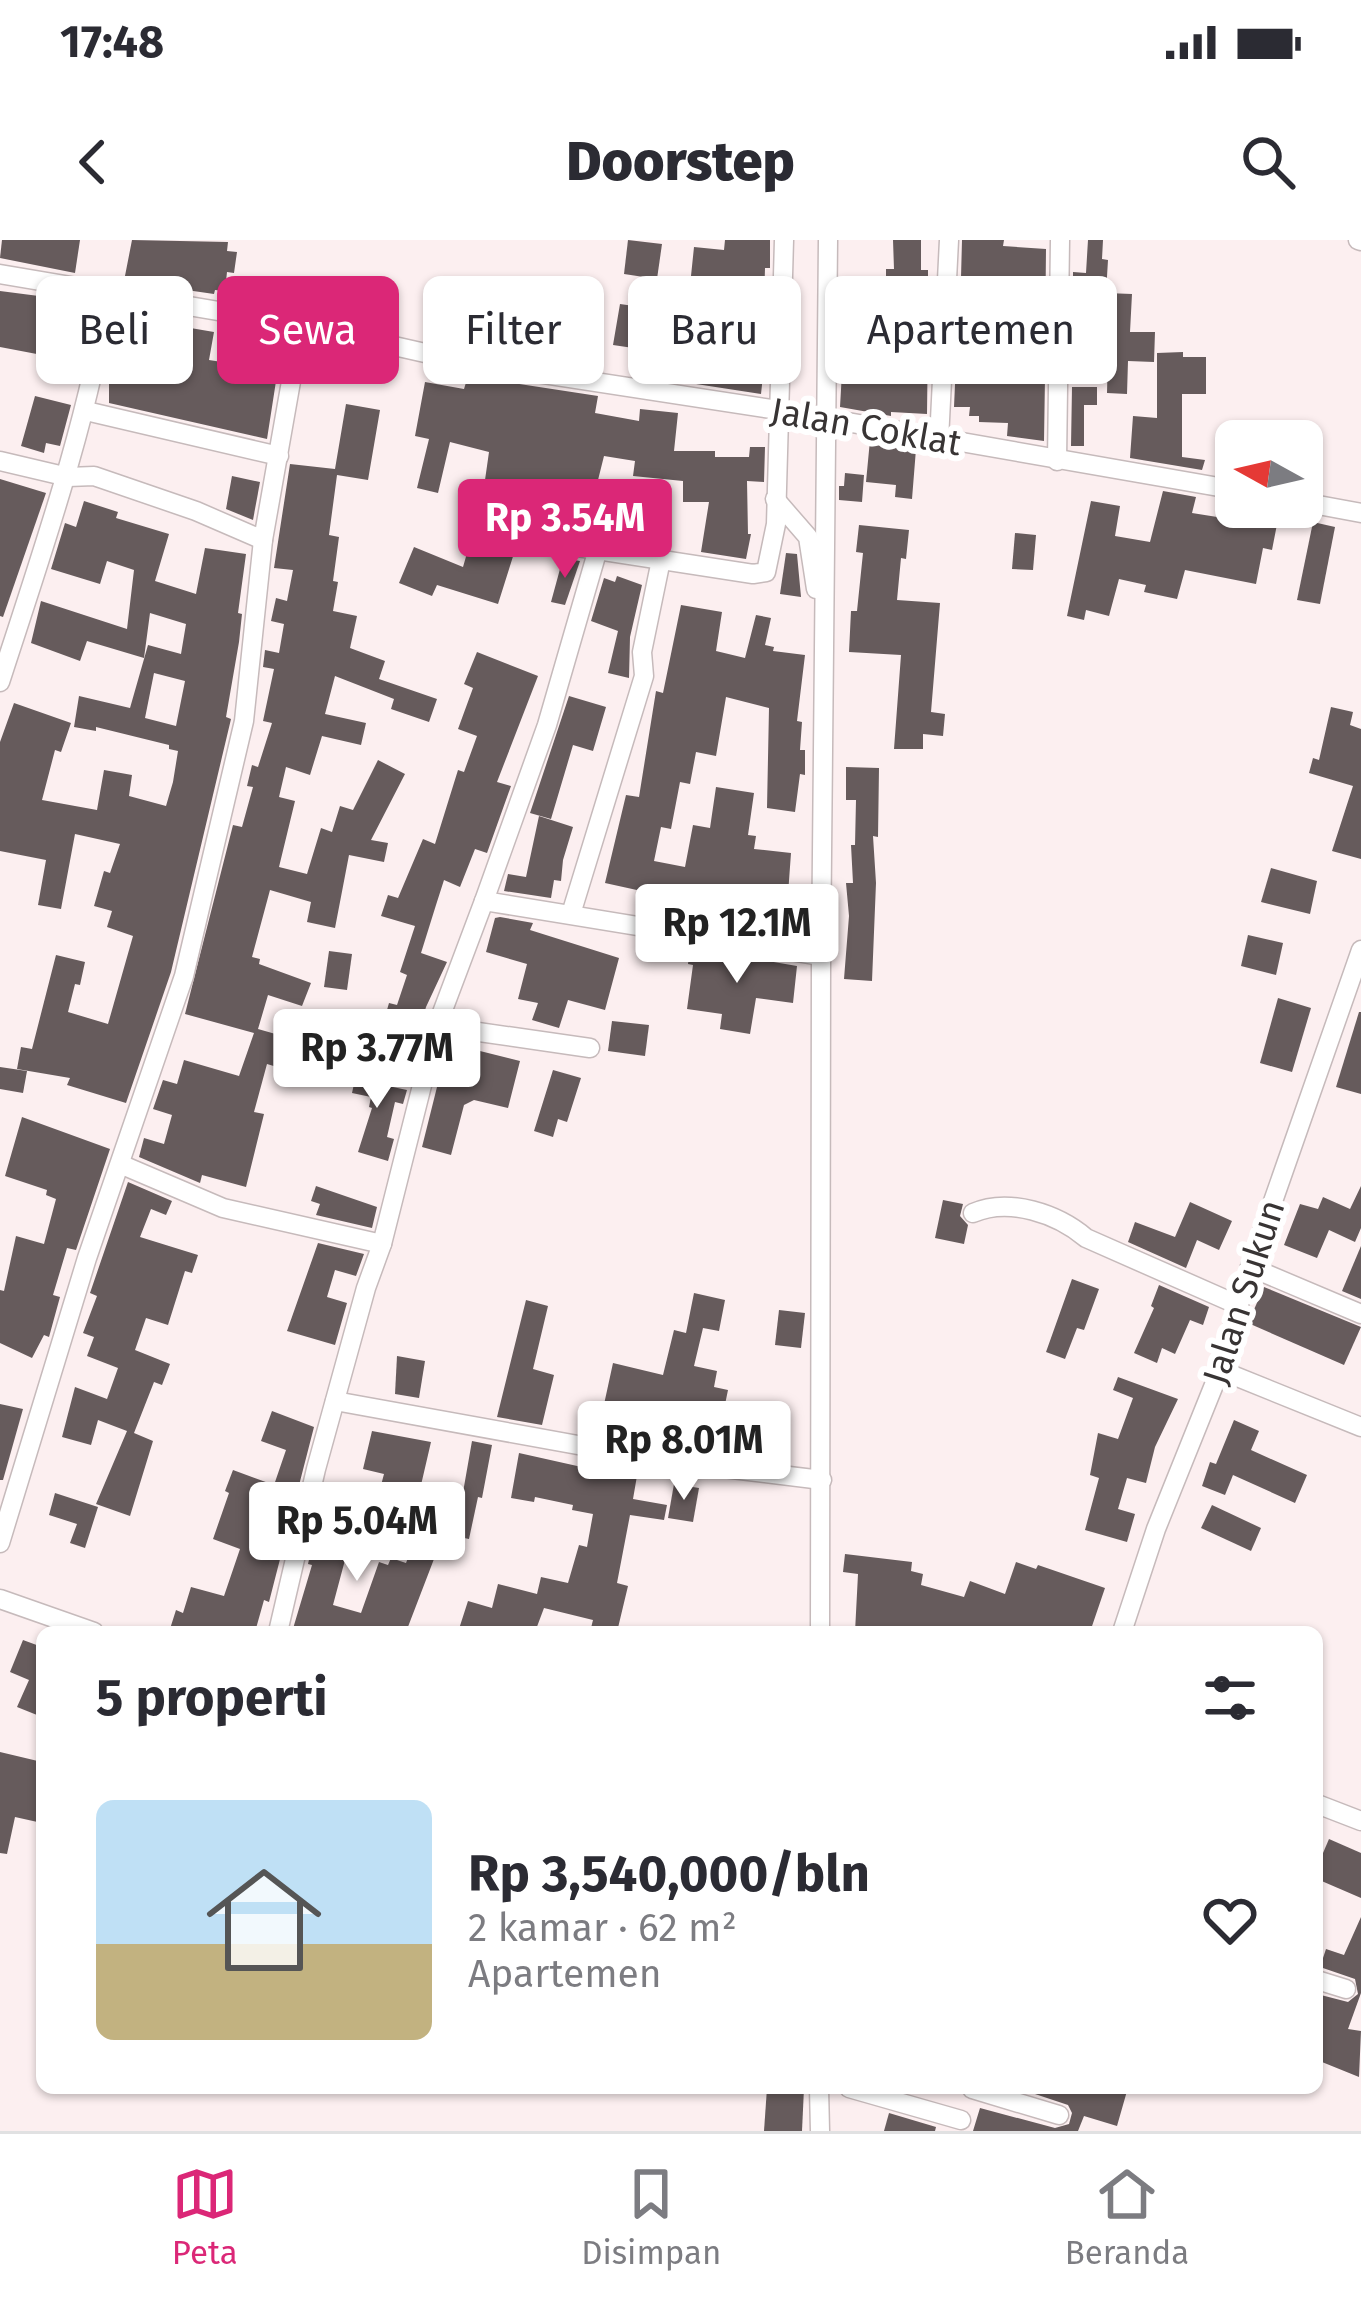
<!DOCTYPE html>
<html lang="id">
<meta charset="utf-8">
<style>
body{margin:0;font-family:"Fira Sans",sans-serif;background:#f7f7f7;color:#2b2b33;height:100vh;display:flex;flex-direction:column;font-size:45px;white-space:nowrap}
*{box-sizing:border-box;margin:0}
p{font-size:39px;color:#7c7c81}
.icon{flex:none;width:66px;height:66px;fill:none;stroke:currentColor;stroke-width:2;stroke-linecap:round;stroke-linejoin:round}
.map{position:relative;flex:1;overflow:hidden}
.panel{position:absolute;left:36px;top:1386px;width:1287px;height:468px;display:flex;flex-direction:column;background:#fff;border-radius:18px;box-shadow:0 3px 9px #0004}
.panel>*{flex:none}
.top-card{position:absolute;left:36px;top:36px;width:1290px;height:108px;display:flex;gap:24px}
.needle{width:78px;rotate:278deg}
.controls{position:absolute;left:1215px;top:180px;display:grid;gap:24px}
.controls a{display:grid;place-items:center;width:108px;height:108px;border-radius:18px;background:#fff;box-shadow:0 3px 9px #0004;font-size:60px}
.price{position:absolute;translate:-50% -102px;padding:0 27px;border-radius:12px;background:#fff;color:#222;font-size:39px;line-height:78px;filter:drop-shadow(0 3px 6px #0008)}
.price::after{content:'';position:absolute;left:50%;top:72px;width:36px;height:27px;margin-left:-18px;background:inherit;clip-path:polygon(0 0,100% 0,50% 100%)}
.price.current{background:#db2777;color:#fff}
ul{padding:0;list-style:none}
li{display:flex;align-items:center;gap:36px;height:300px;padding:0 60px}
li span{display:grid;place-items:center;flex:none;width:336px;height:240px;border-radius:18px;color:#555}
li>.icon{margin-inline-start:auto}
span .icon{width:144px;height:144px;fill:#fffc;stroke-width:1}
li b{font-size:51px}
h2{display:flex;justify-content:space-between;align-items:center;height:144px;padding:0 60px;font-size:51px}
.tag{padding:0 42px;border-radius:18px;background:#fff;box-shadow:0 3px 9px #0004;font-size:42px;line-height:108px}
.tag.current{background:#db2777;color:#fff}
.status{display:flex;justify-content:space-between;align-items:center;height:84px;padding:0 60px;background:#fff;direction:ltr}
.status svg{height:33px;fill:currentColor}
header{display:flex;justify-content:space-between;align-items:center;height:156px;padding:0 60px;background:#fff;font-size:54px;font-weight:800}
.tabs{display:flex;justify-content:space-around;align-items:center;height:168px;border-top:3px solid #e1e1e2;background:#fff;font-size:33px;color:#7c7c81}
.tabs a{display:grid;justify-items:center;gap:6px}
.tabs .current{color:#db2777}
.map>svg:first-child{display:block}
.building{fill:#665b5c;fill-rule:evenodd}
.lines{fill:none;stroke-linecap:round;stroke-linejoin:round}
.street-casing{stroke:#c6babb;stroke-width:21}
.street{stroke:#fff;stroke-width:18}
.labels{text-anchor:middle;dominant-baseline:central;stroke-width:12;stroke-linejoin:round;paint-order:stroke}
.street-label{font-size:36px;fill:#383434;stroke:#fff}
</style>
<div class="status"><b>17:48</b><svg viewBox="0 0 49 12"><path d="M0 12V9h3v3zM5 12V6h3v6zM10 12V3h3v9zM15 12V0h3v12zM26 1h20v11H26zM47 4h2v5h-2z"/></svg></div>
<header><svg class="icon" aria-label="back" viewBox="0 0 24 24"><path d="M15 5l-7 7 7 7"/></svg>Doorstep<svg class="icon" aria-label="search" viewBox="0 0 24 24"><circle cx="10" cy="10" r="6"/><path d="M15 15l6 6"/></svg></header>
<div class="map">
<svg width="1361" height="1891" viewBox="0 0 1361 1891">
<rect width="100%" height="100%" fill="#fceff0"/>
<g class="building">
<polygon points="2,0 80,0 75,33 0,18"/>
<polygon points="132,0 228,2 227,11 237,12 234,33 227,32 225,51 215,50 214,54 124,41"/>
<polygon points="628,0 662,4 657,39 624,34"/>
<polygon points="725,0 770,0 770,28 765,28 764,64 688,65 694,7 724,10"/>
<polygon points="893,0 921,0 921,30 928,30 928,55 921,55 916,92 928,93 927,174 891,172 891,176 840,167 843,114 882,115 888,66 845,67 845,42 886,41 886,29 894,29"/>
<polygon points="962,0 1004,0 1003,6 1046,9 1045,105 1032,105 1031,137 1045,137 1044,201 1007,196 1008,183 979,182 979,176 969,176 970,167 954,167 956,122 964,122 967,74 1009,76 1010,40 961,38"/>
<polygon points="1088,0 1103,0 1102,19 1108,20 1106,53 1132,54 1130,92 1155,92 1154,122 1128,121 1127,154 1107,153 1109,68 1080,66 1080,56 1073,56 1073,32 1086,33"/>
<polygon points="296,42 315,46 310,73 291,70"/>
<polygon points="0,51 93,63 79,132 40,125 42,115 0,107"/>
<polygon points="620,64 641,67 640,76 768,90 761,154 683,142 683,136 637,128 640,109 613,105"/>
<polygon points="119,68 169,76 167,84 214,92 209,120 241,125 245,103 281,109 267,199 109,163 109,138 105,137"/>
<polygon points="1183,112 1183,117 1206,117 1206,154 1182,154 1182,217 1205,220 1202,230 1130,218 1133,176 1157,178 1157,113"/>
<polygon points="468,136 598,156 595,173 639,181 640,169 678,173 674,211 715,211 715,217 749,217 750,207 765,207 764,242 747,241 748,294 751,294 746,319 701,312 709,262 683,262 683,241 633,236 635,221 604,216 590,272 580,270 574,293 527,286 515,292 516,307 498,364 437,345 432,356 399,343 414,307 463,327 482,261 489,212 450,202 438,253 417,248 429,199 415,196 425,142 464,149"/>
<polygon points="1072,147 1097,147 1097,165 1084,165 1084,206 1071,206"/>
<polygon points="35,156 71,165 60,206 46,203 44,213 21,206"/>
<polygon points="346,164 380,170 368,240 337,235 329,295 339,297 333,341 338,342 333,371 357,376 350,408 385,421 379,439 437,459 429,482 391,469 394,459 335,436 325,474 366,483 361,505 322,496 310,535 286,527 279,557 295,561 279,627 307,634 321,588 332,592 340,566 353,570 378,520 405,534 371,600 388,603 384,622 349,615 335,688 307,682 311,662 270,650 252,717 260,719 259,724 311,743 302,766 268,755 258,789 286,797 277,827 267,824 254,872 264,874 246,947 202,935 200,943 139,917 144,898 164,904 172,875 153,869 163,840 177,844 184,820 239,836 254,793 185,774 233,585 242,587 253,547 247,546 252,525 258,527 272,483 263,481 274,429 263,427 265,410 279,413 284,384 271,381 276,358 287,361 293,330 274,328 290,224 335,229"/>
<polygon points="870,200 916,209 912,259 895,257 896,245 866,242"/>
<polygon points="845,233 864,235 862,262 839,260 839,246 844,246"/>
<polygon points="232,236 260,242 253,280 226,269"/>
<polygon points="0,239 46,253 3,377 0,376"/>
<polygon points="1163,251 1196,257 1192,273 1236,280 1238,269 1279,274 1272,310 1263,308 1256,344 1185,330 1177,359 1144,352 1146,345 1119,339 1109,376 1086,370 1084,380 1067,376 1091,261 1120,266 1115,296 1150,302"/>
<path d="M84,261L118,272L116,278L169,294L155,341L196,354L205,308L246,314L238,373L242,374L239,402L226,477L231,479L171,732L126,863L67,845L70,838L17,829L21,807L32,809L56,715L85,722L80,745L75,744L68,772L108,784L133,696L107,687L112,671L94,666L104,631L110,633L120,604L75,594L61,669L38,665L46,620L0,611V502L14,463L71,483L61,512L55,510L42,560L97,570L104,530L132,535L129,556L166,566L173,542L178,511L169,509V505L96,487V491L74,487L79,456L130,468L148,405L181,414L186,384L150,373L144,418L87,401L80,421L31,403L41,361L127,389L134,330L107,321L100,344L51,329L65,283L76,287ZM154,433L185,441L176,486L145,478Z"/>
<polygon points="1313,282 1335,287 1320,364 1297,360"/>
<polygon points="859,285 909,290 906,319 901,318 897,360 940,363 931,472 945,474 943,496 923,494 923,509 894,509 901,415 849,412 851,371 857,371 863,313 856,312"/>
<polygon points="1015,293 1036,295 1033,330 1012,329"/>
<polygon points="786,313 797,314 801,357 780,354"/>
<polygon points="563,318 580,321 565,365 551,362"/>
<polygon points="617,336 642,345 630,397 629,438 608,433 618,391 591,381 604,338 615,342"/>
<polygon points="681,365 722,372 716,411 745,418 756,375 771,378 765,405 774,407 773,411 805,415 797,481 802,482 800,510 805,510 805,535 800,534 795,572 767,568 769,468 726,457 716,516 696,512 690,544 680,542 671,589 661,587 654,621 685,627 693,585 710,588 716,547 754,553 748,595 756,596 754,609 791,613 785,696 651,675 655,654 605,643 626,555 639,557 656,451 663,453"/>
<polygon points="477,412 538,436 497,542 511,546 487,613 475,609 460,647 444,640 436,665 421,713 447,722 426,767 416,804 380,794 389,763 397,765 407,735 400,732 415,686 381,676 388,655 398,658 423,599 435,604 458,530 464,532 477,496 458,489 473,448 464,444"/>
<polygon points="569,456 606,467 593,511 573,505 551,579 530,573"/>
<polygon points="1331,467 1353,472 1350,485 1361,489 1361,619 1332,611 1353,546 1309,533 1313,518 1319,520"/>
<polygon points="846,527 879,528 878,597 873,596 876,643 872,741 844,739 849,676 846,643 853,643 851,605 855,605 856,560 846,560"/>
<polygon points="539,576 573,587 563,620 561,641 554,640 551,658 504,651 508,634 526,637"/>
<polygon points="1271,628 1317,641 1310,674 1261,662"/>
<polygon points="500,677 533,683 530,690 619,718 605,770 568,760 559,788 532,780 538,763 518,759 527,724 486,712 495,678"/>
<polygon points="1248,695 1283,703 1276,735 1241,726"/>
<polygon points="690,708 797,726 793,763 756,758 750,794 720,789 722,774 687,769 693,725 688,724"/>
<polygon points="329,711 352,714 347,750 324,747"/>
<polygon points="1278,758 1311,768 1292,832 1260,823"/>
<polygon points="1359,772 1361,772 1361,854 1336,847"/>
<polygon points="612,781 649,785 645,816 608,811"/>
<polygon points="448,803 520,821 508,868 474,860 464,865 451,915 422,907"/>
<polygon points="359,821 378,825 374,843 407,850 403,864 395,862 387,897 394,899 388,921 358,912 372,868 369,867 371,857 352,853"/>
<polygon points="0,827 27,831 23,853 0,849"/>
<polygon points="553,830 581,838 567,882 558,879 553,897 534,891"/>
<polygon points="22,877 110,909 76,1010 67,1008 53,1055 60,1057 49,1097 44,1095 32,1118 0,1103 0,1050 4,1051 16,996 44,1004 56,959 46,955 47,950 5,936"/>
<polygon points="128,942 172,961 166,975 151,969 140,997 198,1015 192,1033 185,1031 168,1085 146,1078 135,1110 170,1124 162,1145 154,1142 134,1193 153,1201 130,1276 96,1264 127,1191 98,1180 91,1205 62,1197 75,1147 107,1159 118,1128 87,1116 94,1097 83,1093 97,1056 90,1053"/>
<polygon points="316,946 377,967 372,988 316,975 320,964 311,961"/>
<polygon points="1361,946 1361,988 1355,1002 1329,990 1317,1018 1284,1005 1300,964 1318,969 1323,957 1350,969"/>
<polygon points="943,960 963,964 960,976 968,985 964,1004 935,998"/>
<polygon points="1190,962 1232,981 1219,1010 1197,1000 1186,1028 1128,1002 1135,982 1175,997"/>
<polygon points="318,1003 364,1014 356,1036 335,1030 327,1057 347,1063 335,1105 287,1091"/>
<polygon points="1361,1006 1361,1059 1342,1051"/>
<polygon points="1072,1039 1099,1049 1084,1090 1077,1088 1065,1119 1046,1112"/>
<polygon points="1159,1045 1209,1067 1203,1085 1190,1080 1175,1114 1162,1108 1157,1123 1134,1113 1154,1068 1151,1066"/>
<polygon points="1264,1047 1361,1087 1344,1125 1248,1083"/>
<polygon points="694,1053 725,1060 719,1091 703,1088 694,1126 717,1131 714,1147 728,1150 715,1213 649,1197 653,1181 603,1169 613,1123 663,1135 674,1090 686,1093"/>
<polygon points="526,1060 548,1066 533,1129 554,1135 542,1185 497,1177"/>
<polygon points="779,1070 805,1073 801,1108 775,1105"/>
<polygon points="397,1116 425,1121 419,1158 395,1154"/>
<polygon points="1118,1137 1178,1159 1155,1207 1146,1243 1127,1238 1118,1269 1135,1274 1127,1302 1085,1290 1099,1238 1090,1235 1098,1193 1118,1199 1133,1158 1113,1150"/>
<polygon points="0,1164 23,1169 3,1240 0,1240"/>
<polygon points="272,1171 314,1187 269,1362 264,1360 255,1392 230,1386 228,1392 203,1388 201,1392 169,1392 176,1370 183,1373 191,1347 224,1356 240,1309 213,1299 229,1253 225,1251 233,1230 274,1245 286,1210 261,1201"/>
<polygon points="1234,1180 1259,1191 1251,1210 1307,1235 1295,1263 1233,1235 1225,1255 1202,1246 1210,1222 1216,1224"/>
<polygon points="372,1191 431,1202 418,1258 380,1249 384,1234 363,1229"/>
<polygon points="472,1201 492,1205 482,1258 478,1257 469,1299 450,1295 457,1257 462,1258"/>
<polygon points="519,1213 604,1232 619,1232 620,1226 638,1230 633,1259 667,1265 664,1280 630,1275 617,1343 628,1346 617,1392 590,1392 593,1380 544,1368 535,1392 458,1392 468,1361 492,1368 498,1344 537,1354 541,1337 568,1343 579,1305 587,1307 593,1274 572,1270 573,1265 535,1257 534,1262 511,1258"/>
<polygon points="674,1244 699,1248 693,1282 668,1278"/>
<polygon points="55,1253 98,1267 85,1308 70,1303 77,1284 49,1275"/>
<polygon points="322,1264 357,1275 333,1365 361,1373 379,1322 388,1325 391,1318 406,1323 411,1310 434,1319 406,1392 292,1392 312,1325 308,1324"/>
<polygon points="1212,1265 1261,1288 1251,1311 1201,1288"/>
<polygon points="845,1314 912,1322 911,1331 923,1334 921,1345 964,1357 970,1341 1005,1354 1016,1322 1036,1329 1038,1325 1105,1348 1090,1392 855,1392 858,1334 843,1332"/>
<polygon points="23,1400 42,1407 42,1477 17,1467 29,1440 10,1432"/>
<polygon points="0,1512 42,1522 42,1583 15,1577 7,1614 0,1613"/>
<polygon points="1329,1599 1361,1613 1361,1658 1317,1639 1317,1627"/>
<polygon points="1361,1677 1361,1753 1348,1789 1361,1791 1359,1837 1317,1820 1317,1754 1348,1762 1358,1754 1355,1739 1320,1727 1326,1709 1344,1715"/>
<polygon points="767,1848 804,1848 802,1891 764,1891"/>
<polygon points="1030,1848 1116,1848 1127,1851 1117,1886 1084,1876 1078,1891 973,1891 980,1868 1055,1888 1069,1884 1072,1873 1068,1865 1029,1852"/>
<polygon points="889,1873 936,1887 935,1891 884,1891"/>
</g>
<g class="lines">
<defs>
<g id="street">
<polyline points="1358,0 1361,1"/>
<polyline points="0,34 301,85 465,122 778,170 1236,250"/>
<polyline points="86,171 279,216"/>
<polyline points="939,200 949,0"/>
<polyline points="0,221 68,237 94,236 196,271 263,300"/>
<polyline points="1057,221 1060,0"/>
<polyline points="775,259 808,297 816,349"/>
<polyline points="1302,262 1361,273"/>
<polyline points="526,299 753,334 766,332 776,284 784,0"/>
<path d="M0,442C42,312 87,185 109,50"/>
<polyline points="484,661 547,485 598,309"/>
<polyline points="571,674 644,436 642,412 661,320"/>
<polyline points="437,786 590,808"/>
<polyline points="120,924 223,968 382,1004"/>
<path d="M973,973C1009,957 1058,974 1086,998L1238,1065"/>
<polyline points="1250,1027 1361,1074"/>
<polyline points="1220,1130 1361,1187"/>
<polyline points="335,1161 666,1221 822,1240"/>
<polyline points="0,1303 87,1018 184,736 244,481 263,300 301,85"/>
<polyline points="0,1359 94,1392"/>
<polyline points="278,1392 316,1229 366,1048 382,1004 437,786 484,661 821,716"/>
<polyline points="820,1392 821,716 828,0"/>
<polyline points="1122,1392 1156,1289 1220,1130 1250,1027 1361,710"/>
<polyline points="1317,1564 1361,1581"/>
<polyline points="1317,1740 1346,1749"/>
<polyline points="819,1848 820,1891"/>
<polyline points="849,1848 961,1880"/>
<polyline points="972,1849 1059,1875"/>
</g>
</defs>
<use href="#street" class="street-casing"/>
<use href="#street" class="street"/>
</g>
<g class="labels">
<g class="street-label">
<text transform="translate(866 187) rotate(10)">Jalan Coklat</text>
<text transform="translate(1244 1052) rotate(-72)">Jalan Sukun</text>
</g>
</g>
</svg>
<div class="controls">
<a><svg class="needle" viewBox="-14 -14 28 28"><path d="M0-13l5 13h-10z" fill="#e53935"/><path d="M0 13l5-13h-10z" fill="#7c7c81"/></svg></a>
</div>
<b class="price current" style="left:565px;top:341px">Rp 3.54M</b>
<b class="price" style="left:737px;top:746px">Rp 12.1M</b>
<b class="price" style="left:377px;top:871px">Rp 3.77M</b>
<b class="price" style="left:684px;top:1263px">Rp 8.01M</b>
<b class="price" style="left:357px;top:1344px">Rp 5.04M</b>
<div class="top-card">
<a class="tag">Beli</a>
<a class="tag current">Sewa</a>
<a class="tag">Filter</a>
<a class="tag">Baru</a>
<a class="tag">Apartemen</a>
</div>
<section class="panel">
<h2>5 properti<svg class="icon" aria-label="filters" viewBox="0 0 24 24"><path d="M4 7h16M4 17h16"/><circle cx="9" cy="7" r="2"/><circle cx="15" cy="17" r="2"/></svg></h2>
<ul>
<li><span style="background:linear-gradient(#bfe0f5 60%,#c2b280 0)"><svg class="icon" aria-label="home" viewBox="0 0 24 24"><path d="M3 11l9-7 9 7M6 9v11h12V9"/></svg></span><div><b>Rp 3,540,000/bln</b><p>2 kamar · 62 m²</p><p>Apartemen</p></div><svg class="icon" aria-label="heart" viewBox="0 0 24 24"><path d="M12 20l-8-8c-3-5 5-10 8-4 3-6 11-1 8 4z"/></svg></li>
</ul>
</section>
</div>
<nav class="tabs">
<a class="current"><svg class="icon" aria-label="map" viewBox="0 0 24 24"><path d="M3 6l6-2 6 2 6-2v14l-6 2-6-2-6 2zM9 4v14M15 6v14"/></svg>Peta</a>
<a><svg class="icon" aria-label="saved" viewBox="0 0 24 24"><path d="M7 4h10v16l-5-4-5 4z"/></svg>Disimpan</a>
<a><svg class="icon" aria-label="home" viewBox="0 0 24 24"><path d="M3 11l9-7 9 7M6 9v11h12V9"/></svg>Beranda</a>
</nav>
